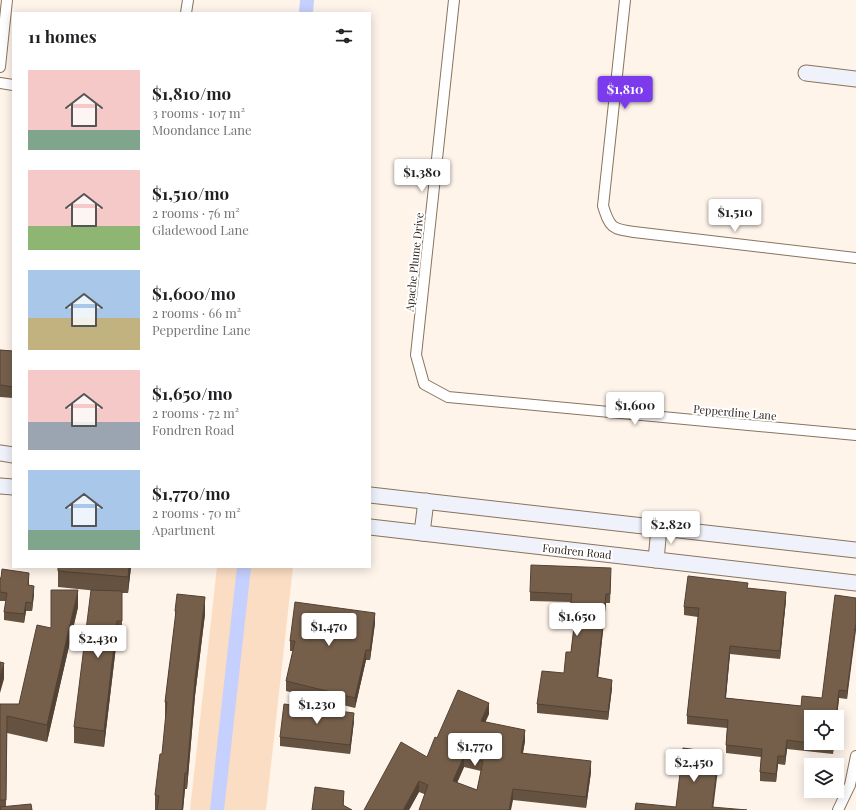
<!DOCTYPE html>
<meta charset="utf-8">
<style>
body{margin:0;font-family:"Playfair Display",serif;background:#f6f6f6;color:#202124;height:100vh;display:flex;flex-direction:column;font-size:15px;white-space:nowrap}
*{box-sizing:border-box;margin:0}
p{font-size:13px;color:#757577}
.icon{flex:none;width:22px;height:22px;fill:none;stroke:currentColor;stroke-width:2;stroke-linecap:round;stroke-linejoin:round}
.map{position:relative;flex:1;overflow:hidden}
.details{position:absolute;left:12px;top:12px;width:359px;height:556px;display:flex;flex-direction:column;background:#fff;border-radius:0px;box-shadow:0 2px 10px #0003}
.details>*{flex:none}
.buttons{position:absolute;left:804px;top:710px;display:grid;gap:8px}
.buttons a{display:grid;place-items:center;width:40px;height:40px;border-radius:0px;background:#fff;box-shadow:0 2px 10px #0003;font-size:20px}
.price{position:absolute;translate:-50% -34px;padding:0 9px;border-radius:4px;background:#fff;color:#222;font-size:13px;line-height:26px;filter:drop-shadow(0 1px 2px #0008)}
.price::after{content:'';position:absolute;left:50%;top:24px;width:12px;height:9px;margin-left:-6px;background:inherit;clip-path:polygon(0 0,100% 0,50% 100%)}
.price.active{background:#7c3aed;color:#fff}
ul{padding:0;list-style:none}
li{display:flex;align-items:center;gap:12px;height:100px;padding:0 16px}
li span{display:grid;place-items:center;flex:none;width:112px;height:80px;border-radius:0px;color:#555}
li>.icon{margin-inline-start:auto}
span .icon{width:48px;height:48px;fill:#fffc;stroke-width:1}
li b{font-size:17px}
h2{display:flex;justify-content:space-between;align-items:center;height:48px;padding:0 16px;font-size:17px}
.map>svg:first-child{display:block}
.green{fill:#faddc3}
.lines{fill:none;stroke-linecap:round;stroke-linejoin:round}
.canal{stroke:#c5d0fe;stroke-width:14}
.street-casing{stroke:#89735e;stroke-width:12}
.secondary-casing{stroke:#89735e;stroke-width:17}
.street{stroke:#fff;stroke-width:10}
.secondary{stroke:#eff2fb;stroke-width:15}
.wall{fill:#655240;fill-rule:evenodd}
.shaded-wall{fill:#524234}
.building{fill:#755f4b;stroke:#524234;fill-rule:evenodd}
.labels{text-anchor:middle;dominant-baseline:central;stroke-width:4;stroke-linejoin:round;paint-order:stroke}
.street-label{font-size:11px;fill:#2e251c;stroke:#fff}
</style>
<div class="map">
<svg width="856" height="810" viewBox="0 0 856 810">
<rect width="100%" height="100%" fill="#fef4ea"/>
<polygon class="green" points="217,567 293,567 266,810 190,810"/>
<g class="lines">
<g class="canal">
<polyline points="306,13 307,0"/>
<polyline points="217,810 244,567"/>
</g>
<defs>
<g id="street">
<polyline points="454,0 416,355 424,384 448,397 856,435"/>
<path d="M625,0L603,206C610,228 612,229 634,232L856,258"/>
<polyline points="186,13 188,0"/>
<polyline points="0,67 7,0"/>
<polyline points="0,83 13,85"/>
<polyline points="838,810 850,785 856,756"/>
</g>
<g id="secondary">
<polyline points="806,73 856,79"/>
<polyline points="0,453 13,455"/>
<polyline points="0,486 13,487"/>
<polyline points="370,495 856,550"/>
<polyline points="370,527 856,583"/>
<polyline points="422,533 426,501"/>
<polyline points="656,560 659,528"/>
</g>
</defs>
<use href="#street" class="street-casing"/>
<use href="#secondary" class="secondary-casing"/>
<use href="#street" class="street"/>
<use href="#secondary" class="secondary"/>
</g>
<g class="wall">
<polygon points="0,350 13,351 13,398 0,397"/>
<polygon points="58,567 131,567 128,593 122,593 122,638 117,638 104,747 74,743 74,727 98,591 58,587"/>
<polygon points="611,577 610,603 606,603 598,678 612,688 608,720 537,713 537,704 564,673 571,652 574,626 569,626 569,617 571,602 530,601 530,592"/>
<polygon points="0,578 29,581 29,585 34,594 32,611 26,611 24,623 4,620 4,612 6,601 0,601"/>
<polygon points="748,588 786,600 780,659 730,654 726,698 801,706 822,698 856,598 847,699 839,698 837,717 811,717 834,743 833,754 787,749 785,765 778,764 776,782 760,781 760,772 761,757 726,753 726,745 727,728 687,724 687,716 698,617 684,615 684,607"/>
<polygon points="78,607 47,742 7,733 6,807 32,810 0,810 0,704 19,704 51,628"/>
<polygon points="175,611 205,614 195,696 187,789 185,789 183,810 155,810 155,795 162,754 166,718 165,718 165,702 175,620"/>
<polygon points="375,623 370,660 366,660 355,708 286,691 286,681 293,651 290,651 290,641"/>
<path d="M489,714L485,722L525,741L523,753L591,772L586,808L513,800L424,794L419,792L409,810L427,757L437,738ZM464,767L481,771L477,790L457,783Z"/>
<polygon points="354,721 350,754 280,746 280,737"/>
</g>
<g class="shaded-wall">
<polygon points="129,567 131,567 128,593 128,577"/>
<polygon points="29,573 29,581 28,593 28,585"/>
<polygon points="34,586 34,594 32,611 32,603"/>
<polygon points="78,590 78,607 47,742 47,725"/>
<polygon points="786,592 786,600 780,659 780,651"/>
<polygon points="606,594 606,603 597,686 597,677"/>
<polygon points="205,597 205,614 195,696 187,789 187,773 195,679"/>
<polygon points="26,602 26,611 24,623 24,614"/>
<polygon points="375,613 375,623 370,660 370,650"/>
<polygon points="117,621 117,638 104,747 104,731"/>
<polygon points="856,622 856,630 847,699 847,691"/>
<polygon points="730,646 730,654 725,706 725,698"/>
<polygon points="366,650 366,660 355,708 355,698"/>
<polygon points="4,663 4,679 0,693 0,676"/>
<polygon points="612,680 612,688 608,720 608,712"/>
<polygon points="839,690 839,698 837,717 836,717"/>
<polygon points="489,703 489,714 481,732 481,721"/>
<polygon points="354,713 354,721 350,754 350,745"/>
<polygon points="525,730 525,741 521,763 521,753"/>
<polygon points="787,740 787,749 785,765 785,756"/>
<polygon points="833,743 834,743 833,754"/>
<polygon points="719,753 719,761 713,810 712,807"/>
<polygon points="464,756 464,767 453,792 453,781"/>
<polygon points="778,756 778,764 776,782 776,774"/>
<polygon points="591,761 591,772 586,808 586,797"/>
<polygon points="185,773 185,789 183,810 182,810"/>
<polygon points="419,781 419,792 409,810 403,810"/>
<polygon points="513,789 513,800 511,810 509,810"/>
<polygon points="344,791 344,801 343,810 343,805"/>
</g>
<g class="building">
<polygon points="0,350 13,351 13,387 0,385"/>
<polygon points="531,565 611,568 610,594 606,594 597,677 612,680 608,712 537,704 542,671 564,673 566,652 571,652 575,618 569,617 572,594 530,592"/>
<polygon points="58,567 129,567 128,577 58,571"/>
<polygon points="2,569 29,573 28,585 34,586 32,603 26,602 24,614 4,612 7,593 0,592 0,578 1,578"/>
<polygon points="688,576 748,583 747,588 786,592 780,651 730,646 725,698 801,706 802,696 822,698 835,595 856,598 856,622 847,691 839,690 836,717 811,717 811,743 833,743 833,746 787,740 785,756 778,756 776,774 760,772 762,749 726,745 728,720 687,716 699,608 684,607"/>
<polygon points="51,590 78,590 47,725 7,716 6,800 0,800 0,704 19,704 37,625 51,628"/>
<polygon points="91,590 122,591 122,621 117,621 104,731 74,727"/>
<polygon points="177,594 205,597 195,679 187,773 185,773 182,810 157,810 159,796 155,795 160,754 162,754 167,702 165,702 176,611 175,611"/>
<polygon points="295,602 375,613 370,650 366,650 355,698 286,681 295,641 290,641"/>
<polygon points="0,662 4,663 0,676"/>
<path d="M458,690L489,703L481,721L525,730L521,753L591,761L586,797L513,789L509,810H419L428,785L419,781L403,810H364L401,742L427,757L435,737L437,738ZM464,756L483,761L477,790L453,781Z"/>
<polygon points="284,704 354,713 350,745 280,737"/>
<polygon points="683,748 719,753 712,807 747,810 635,810 636,803 676,807"/>
<polygon points="315,787 344,791 343,805 352,810 312,810"/>
<polygon points="31,804 32,810 1,810 0,807"/>
</g>
<g class="labels">
<g class="street-label">
<text transform="translate(414 262) rotate(-84)">Apache Plume Drive</text>
<text transform="translate(735 412) rotate(5)">Pepperdine Lane</text>
<text transform="translate(577 551) rotate(6)">Fondren Road</text>
</g>
</g>
</svg>
<div class="buttons">
<a><svg class="icon" aria-label="locate" viewBox="0 0 24 24"><circle cx="12" cy="12" r="6"/><path d="M12 2v4M12 18v4M2 12h4M18 12h4"/></svg></a>
<a><svg class="icon" aria-label="layers" viewBox="0 0 24 24"><path d="M12 4l9 5-9 5-9-5zM3 14l9 5 9-5"/></svg></a>
</div>
<b class="price active" style="left:625px;top:110px">$1,810</b>
<b class="price" style="left:422px;top:193px">$1,380</b>
<b class="price" style="left:735px;top:233px">$1,510</b>
<b class="price" style="left:635px;top:426px">$1,600</b>
<b class="price" style="left:671px;top:545px">$2,820</b>
<b class="price" style="left:577px;top:637px">$1,650</b>
<b class="price" style="left:329px;top:647px">$1,470</b>
<b class="price" style="left:98px;top:659px">$2,430</b>
<b class="price" style="left:317px;top:725px">$1,230</b>
<b class="price" style="left:475px;top:767px">$1,770</b>
<b class="price" style="left:694px;top:783px">$2,450</b>
<section class="details">
<h2>11 homes<svg class="icon" aria-label="filters" viewBox="0 0 24 24"><path d="M4 7h16M4 17h16"/><circle cx="9" cy="7" r="2"/><circle cx="15" cy="17" r="2"/></svg></h2>
<ul>
<li><span style="background:linear-gradient(#f6c9c9 75%,#7fa58c 0)"><svg class="icon" aria-label="home" viewBox="0 0 24 24"><path d="M3 11l9-7 9 7M6 9v11h12V9"/></svg></span><div><b>$1,810/mo</b><p>3 rooms · 107 m²</p><p>Moondance Lane</p></div></li>
<li><span style="background:linear-gradient(#f6c9c9 70%,#8fb573 0)"><svg class="icon" aria-label="home" viewBox="0 0 24 24"><path d="M3 11l9-7 9 7M6 9v11h12V9"/></svg></span><div><b>$1,510/mo</b><p>2 rooms · 76 m²</p><p>Gladewood Lane</p></div></li>
<li><span style="background:linear-gradient(#a9c7e8 60%,#c2b280 0)"><svg class="icon" aria-label="home" viewBox="0 0 24 24"><path d="M3 11l9-7 9 7M6 9v11h12V9"/></svg></span><div><b>$1,600/mo</b><p>2 rooms · 66 m²</p><p>Pepperdine Lane</p></div></li>
<li><span style="background:linear-gradient(#f6c9c9 65%,#9aa5b1 0)"><svg class="icon" aria-label="home" viewBox="0 0 24 24"><path d="M3 11l9-7 9 7M6 9v11h12V9"/></svg></span><div><b>$1,650/mo</b><p>2 rooms · 72 m²</p><p>Fondren Road</p></div></li>
<li><span style="background:linear-gradient(#a9c7e8 75%,#7fa58c 0)"><svg class="icon" aria-label="home" viewBox="0 0 24 24"><path d="M3 11l9-7 9 7M6 9v11h12V9"/></svg></span><div><b>$1,770/mo</b><p>2 rooms · 70 m²</p><p>Apartment</p></div></li>
</ul>
</section>
</div>
